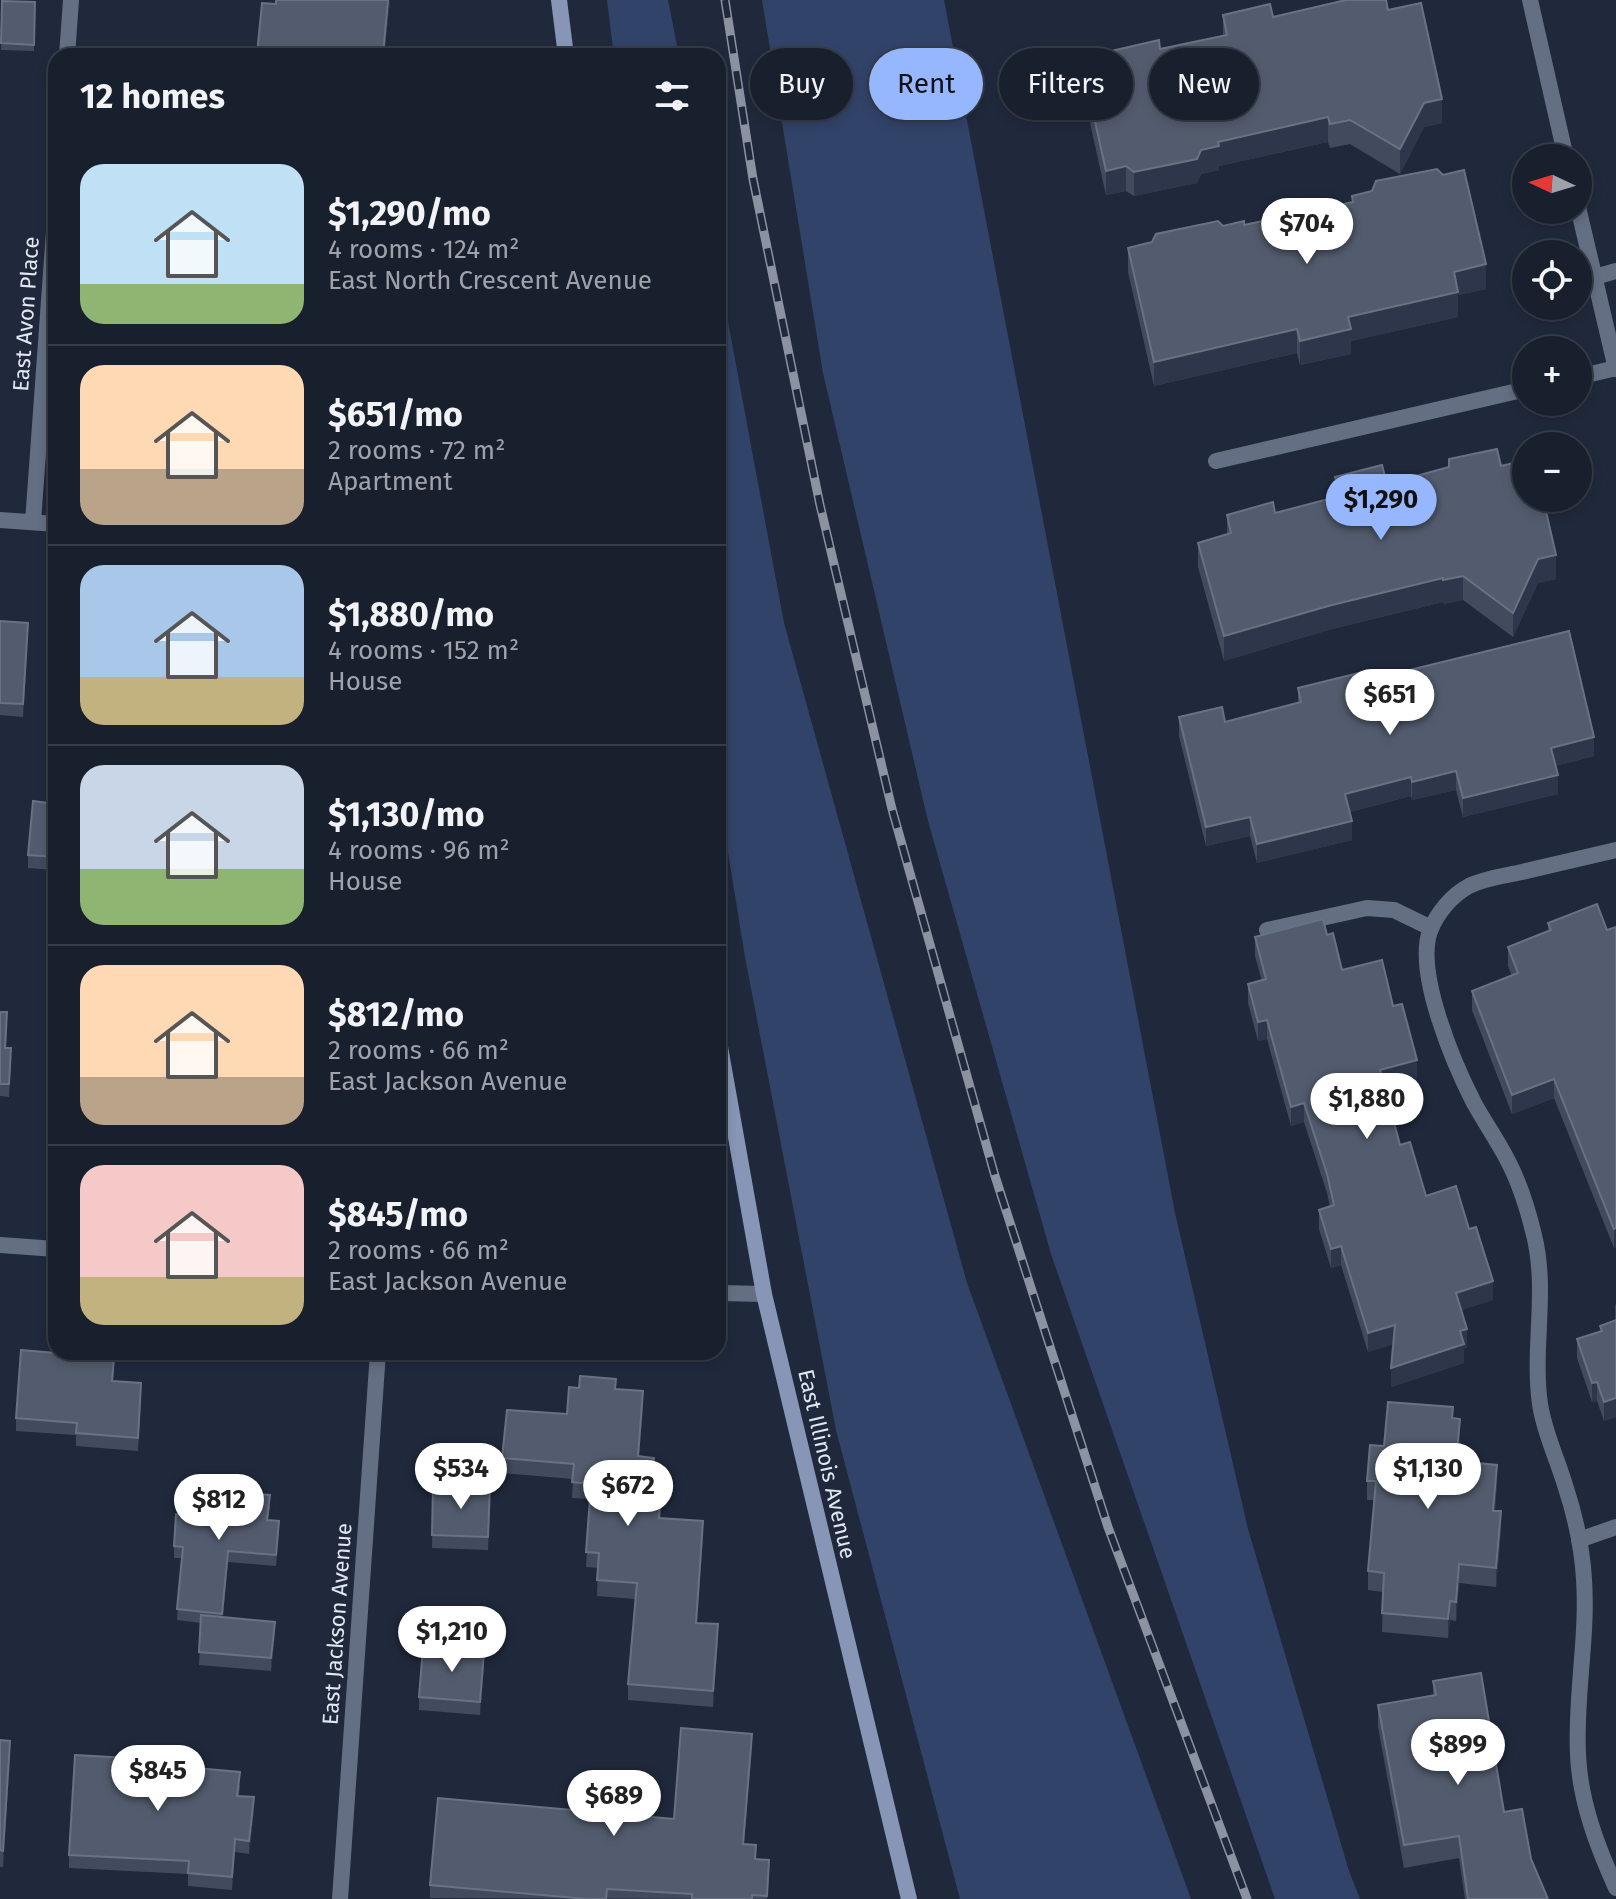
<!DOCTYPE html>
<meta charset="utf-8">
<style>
body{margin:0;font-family:"Fira Sans",sans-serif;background:#252c39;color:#f1f3f6;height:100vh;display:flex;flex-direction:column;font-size:30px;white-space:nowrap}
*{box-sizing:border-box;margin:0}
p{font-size:26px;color:#9fa2aa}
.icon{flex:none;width:44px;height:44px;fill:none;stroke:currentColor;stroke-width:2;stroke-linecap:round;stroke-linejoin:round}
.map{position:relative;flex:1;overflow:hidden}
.side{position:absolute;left:48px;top:48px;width:678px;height:1312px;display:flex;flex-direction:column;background:#181f2d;border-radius:24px;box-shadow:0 4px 12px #0003,0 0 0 2px #363d49}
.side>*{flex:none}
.guide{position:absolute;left:750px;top:48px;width:746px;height:72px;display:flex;gap:16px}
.needle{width:52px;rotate:274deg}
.fabs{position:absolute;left:1512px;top:144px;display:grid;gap:16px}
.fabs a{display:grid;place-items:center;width:80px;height:80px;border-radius:50%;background:#181f2d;box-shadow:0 4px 12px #0003,0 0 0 2px #363d49;font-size:40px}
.price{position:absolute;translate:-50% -68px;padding:0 18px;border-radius:28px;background:#fff;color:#222;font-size:26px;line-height:52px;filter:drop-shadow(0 2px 4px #0008)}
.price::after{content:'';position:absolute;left:50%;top:48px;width:24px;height:18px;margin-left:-12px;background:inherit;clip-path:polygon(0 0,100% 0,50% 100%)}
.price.on{background:#96b6fd;color:#111}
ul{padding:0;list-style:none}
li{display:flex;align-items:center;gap:24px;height:200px;padding:0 32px}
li+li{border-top:2px solid #363d49}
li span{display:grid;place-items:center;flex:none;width:224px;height:160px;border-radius:24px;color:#555}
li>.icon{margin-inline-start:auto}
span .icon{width:96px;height:96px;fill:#fffc;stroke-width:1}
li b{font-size:34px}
h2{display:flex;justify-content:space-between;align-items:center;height:96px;padding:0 32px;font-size:34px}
.tag{padding:0 28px;border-radius:36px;background:#181f2d;box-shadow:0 4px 12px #0003,0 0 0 2px #363d49;font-size:28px;line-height:72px}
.tag.on{background:#96b6fd;color:#111}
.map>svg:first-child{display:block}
.green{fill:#324369}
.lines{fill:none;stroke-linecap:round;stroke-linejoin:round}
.lane{stroke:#656f83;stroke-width:16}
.street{stroke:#656f83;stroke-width:16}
.secondary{stroke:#8796b6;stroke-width:16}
.rail-casing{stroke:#8b93a2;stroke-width:9}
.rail{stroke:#20293c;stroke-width:6;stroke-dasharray:18;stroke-linecap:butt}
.wall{fill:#424b5e}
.shaded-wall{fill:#2d364a}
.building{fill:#535c6e;stroke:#697283;stroke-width:2}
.labels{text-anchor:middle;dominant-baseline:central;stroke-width:7;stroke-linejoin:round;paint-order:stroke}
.street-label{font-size:22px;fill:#e1e8f4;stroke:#20293c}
</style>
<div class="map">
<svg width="1616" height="1899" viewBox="0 0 1616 1899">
<rect width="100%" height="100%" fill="#20293c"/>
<g class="green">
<polygon points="607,0 668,0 679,56 614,56"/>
<polygon points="762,0 944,0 1175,1213 1248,1529 1349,1871 1360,1899 1275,1899 1051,1254 928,821 823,373"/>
<polygon points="718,268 784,623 967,1283 1191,1899 960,1899 836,1430 745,957 718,791"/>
</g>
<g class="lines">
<g class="lane">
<polyline points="1595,277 1616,271"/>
<polyline points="1578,377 1616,368"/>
<polyline points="1216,461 1526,389"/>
<path d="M1616,850C1585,857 1553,865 1522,872C1504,876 1485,878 1469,886C1452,895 1437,913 1430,931C1415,973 1454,1064 1474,1103C1485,1123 1498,1141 1508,1161C1520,1184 1528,1210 1534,1235C1548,1291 1532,1348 1540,1404C1544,1432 1557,1458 1565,1485C1575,1515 1582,1547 1584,1579C1588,1638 1575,1696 1578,1755C1580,1801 1597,1846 1616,1888"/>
<polyline points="1267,930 1367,908 1394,910 1431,928"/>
<polyline points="1579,1540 1616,1527"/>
</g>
<g class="street">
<polyline points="1530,0 1566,158"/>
<polyline points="67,56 71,0"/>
<polyline points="1578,207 1616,369"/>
<polyline points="0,520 56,524"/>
<polyline points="33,522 56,204"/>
<polyline points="0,1245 56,1249"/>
<polyline points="718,1293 764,1294"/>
<polyline points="340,1899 378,1352"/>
</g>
<g class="secondary">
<polyline points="559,0 566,56"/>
<polyline points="718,1036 764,1294 909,1899"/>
</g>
<defs>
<polyline id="rail" points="725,0 753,179 820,505 892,809 995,1176 1108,1527 1247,1899"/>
</defs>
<use href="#rail" class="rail-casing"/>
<use href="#rail" class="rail"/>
</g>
<g class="wall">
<polygon points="276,0 390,0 384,56 257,56"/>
<polygon points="2,1 35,2 34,51 1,50"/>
<polygon points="1388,10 1442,123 1424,127 1400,174 1350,144 1330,148 1328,142 1219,166 1219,170 1201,174 1197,183 1134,196 1126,191 1106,195 1081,82 1081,58 1160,49 1223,36 1223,15 1273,17"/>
<polygon points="1352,196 1486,289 1458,295 1458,317 1351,341 1351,354 1300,365 1297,353 1154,386 1128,272 1128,248 1223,226 1244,225 1352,202"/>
<polygon points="1501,466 1556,579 1538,583 1513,637 1463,600 1443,604 1443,602 1332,629 1224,661 1198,567 1198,543 1227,535 1227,515 1275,513 1335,497 1335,477 1387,484"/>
<polygon points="0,621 28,636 23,717 0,715"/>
<polygon points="1365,681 1594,756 1555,766 1558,794 1463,817 1456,790 1412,800 1411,796 1350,812 1352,840 1257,863 1250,836 1206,846 1179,736 1179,717 1225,722 1298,703 1298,688"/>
<polygon points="56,804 56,954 50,953 55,870 28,868 28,855"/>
<polygon points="1548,923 1607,930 1616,927 1616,1247 1614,1248 1554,1098 1512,1114 1472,1010 1472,991 1512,976 1508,966 1508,947 1548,932"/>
<polygon points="1327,935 1342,970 1393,1006 1417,1079 1384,1088 1400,1145 1426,1196 1493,1300 1461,1310 1467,1348 1464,1348 1464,1363 1391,1387 1393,1344 1368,1352 1341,1265 1331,1268 1319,1229 1319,1210 1330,1207 1327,1193 1304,1122 1291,1126 1267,1039 1258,1041 1248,1003 1248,984 1262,981 1255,956 1255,937"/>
<polygon points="0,1012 7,1024 6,1048 11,1061 9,1097 0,1096"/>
<polygon points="1616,1304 1616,1417 1604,1421 1597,1401 1592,1402 1577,1358 1577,1339 1600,1332 1600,1326 1615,1321 1615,1305"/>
<polygon points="114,1371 113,1381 141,1396 138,1451 76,1446 76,1435 16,1431 16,1418"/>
<polygon points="616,1389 643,1407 639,1456 654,1473 651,1506 660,1518 703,1536 697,1623 718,1640 713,1707 628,1700 628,1684 635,1599 597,1596 598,1568 586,1567 590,1499 572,1498 573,1479 502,1473 502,1458"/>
<polygon points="1453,1419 1460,1438 1457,1461 1497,1483 1495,1511 1501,1530 1496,1587 1459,1583 1456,1621 1450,1620 1448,1638 1382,1632 1383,1592 1368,1590 1368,1571 1374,1500 1367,1500 1367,1481 1384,1446"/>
<polygon points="433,1485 490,1500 488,1550 432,1548"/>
<polygon points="270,1506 268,1521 279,1532 276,1566 228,1562 223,1617 275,1634 271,1671 199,1665 201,1623 177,1620 182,1558 174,1558 174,1546 184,1515"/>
<polygon points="484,1665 480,1715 419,1710 419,1697"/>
<polygon points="1433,1681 1504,1812 1531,1859 1548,1899 1465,1899 1459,1858 1404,1868 1378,1727 1378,1705 1433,1695"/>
<polygon points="0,1740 10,1757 3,1867 0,1867"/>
<polygon points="752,1747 744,1844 756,1859 769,1873 767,1899 430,1898 430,1885 674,1819"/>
<polygon points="128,1762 240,1785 239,1796 254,1810 249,1854 235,1852 232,1890 188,1886 188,1874 69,1868 69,1855"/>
</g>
<g class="shaded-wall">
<polygon points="388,0 390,0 384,56 383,56"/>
<polygon points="1442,99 1442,123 1424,127 1400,174 1400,149 1424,103"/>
<polygon points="1328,117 1328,142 1219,166 1219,170 1201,174 1197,183 1134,196 1134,172 1201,150 1218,142"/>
<polygon points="1126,166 1126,191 1106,195 1106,171"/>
<polygon points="1486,264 1486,289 1458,295 1458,317 1351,341 1351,354 1300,365 1300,341 1348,317 1454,272"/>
<polygon points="1297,329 1297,353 1154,386 1154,362"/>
<polygon points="1556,555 1556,579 1538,583 1513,637 1513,613 1538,559"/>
<polygon points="1463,576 1463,600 1443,604 1443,580"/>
<polygon points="1443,578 1443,602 1332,629 1224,661 1224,636 1332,605"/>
<polygon points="28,623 28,636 23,717 23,704"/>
<polygon points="1594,737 1594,756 1551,767 1551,748"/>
<polygon points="1456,771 1456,790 1412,800 1412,782"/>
<polygon points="1558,775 1558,794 1463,817 1463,798"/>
<polygon points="1411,777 1411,796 1345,813 1345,794"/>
<polygon points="1250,817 1250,836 1206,846 1206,827"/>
<polygon points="1352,821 1352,840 1257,863 1257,844"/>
<polygon points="1267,1020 1267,1039 1258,1041 1258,1022"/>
<polygon points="1417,1060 1417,1079 1380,1089 1380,1070"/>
<polygon points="1554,1079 1554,1098 1512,1114 1512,1095"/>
<polygon points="1304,1103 1304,1122 1291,1126 1291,1107"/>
<polygon points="1616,1228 1616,1247 1614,1248 1614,1229"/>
<polygon points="1341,1246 1341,1265 1331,1268 1331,1249"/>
<polygon points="1493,1281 1493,1300 1456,1312 1456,1293"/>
<polygon points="1395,1325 1395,1344 1368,1352 1368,1333"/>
<polygon points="1467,1329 1467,1348 1464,1348 1464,1363 1391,1387 1391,1368 1460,1331"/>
<polygon points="1597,1382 1597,1401 1592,1402 1592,1383"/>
<polygon points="643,1391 643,1407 638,1472 638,1456"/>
<polygon points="1616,1398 1616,1417 1604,1421 1604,1402"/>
<polygon points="1460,1419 1460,1438 1456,1480 1456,1461"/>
<polygon points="654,1458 654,1473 649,1521 649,1506"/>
<polygon points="1497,1465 1497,1483 1493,1530 1493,1511"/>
<polygon points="1501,1511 1501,1530 1496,1587 1496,1568"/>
<polygon points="703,1521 703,1536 696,1639 696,1623"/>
<polygon points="228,1551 228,1562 222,1625 222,1614"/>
<polygon points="1459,1564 1459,1583 1456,1621 1456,1602"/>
<polygon points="1450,1601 1450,1620 1448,1638 1448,1619"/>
<polygon points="275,1622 275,1634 271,1671 271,1658"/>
<polygon points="718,1624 718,1640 713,1707 713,1691"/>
<polygon points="484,1652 484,1665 480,1715 480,1702"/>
<polygon points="752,1734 752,1747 743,1857 743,1844"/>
<polygon points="10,1741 10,1757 3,1867 3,1851"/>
<polygon points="254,1797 254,1810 249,1854 249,1841"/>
<polygon points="235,1839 235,1852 232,1890 232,1877"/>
</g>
<g class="building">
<polygon points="276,0 388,0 383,56 286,56 257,54 262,3 276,4"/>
<polygon points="1346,0 1386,0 1388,10 1421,3 1442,99 1424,103 1400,149 1350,120 1330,124 1328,117 1218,142 1219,146 1201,150 1197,159 1134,172 1126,166 1106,171 1081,58 1159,40 1160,49 1227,35 1223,15 1270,4 1273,17"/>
<polygon points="2,1 35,2 34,45 1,43"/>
<polygon points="101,49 167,53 167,56 101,56"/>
<polygon points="1437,169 1443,175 1464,170 1486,264 1454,272 1458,292 1348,317 1351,329 1300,341 1297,329 1154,362 1128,248 1152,242 1156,234 1218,221 1223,226 1244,221 1244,225 1353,202 1352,196 1372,191 1376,181"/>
<polygon points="1497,449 1501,466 1526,460 1526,498 1543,498 1556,555 1538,559 1513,613 1463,576 1443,580 1443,578 1332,605 1224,636 1198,543 1231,533 1227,515 1273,502 1275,513 1340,496 1335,477 1382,465 1387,484 1449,467 1449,459"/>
<polygon points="0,621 28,623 23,704 0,703"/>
<polygon points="1569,631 1594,737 1551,748 1558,775 1463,798 1456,771 1412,782 1411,777 1345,794 1352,821 1257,844 1250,817 1206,827 1179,717 1222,707 1225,722 1301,702 1298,688 1363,672 1365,681"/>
<polygon points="33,801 56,804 56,857 28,855"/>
<polygon points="56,861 56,941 50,940"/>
<polygon points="1597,904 1607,930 1616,927 1616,1228 1614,1229 1554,1079 1512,1095 1472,991 1518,973 1508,947 1551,930 1548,923"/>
<polygon points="1323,919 1327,935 1333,933 1342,970 1382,960 1393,1006 1402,1004 1417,1060 1380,1070 1400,1145 1410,1142 1426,1196 1456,1186 1469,1229 1476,1227 1493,1281 1456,1293 1467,1329 1460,1331 1464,1344 1391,1368 1395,1325 1368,1333 1341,1246 1331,1249 1319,1210 1334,1205 1327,1174 1304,1103 1291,1107 1267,1020 1258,1022 1248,984 1266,979 1255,937"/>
<polygon points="0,1012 7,1012 5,1048 11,1048 9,1084 0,1084"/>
<polygon points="1616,1320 1616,1398 1604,1402 1597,1382 1592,1383 1577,1339 1602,1331 1600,1326"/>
<polygon points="21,1350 114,1358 112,1381 141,1383 138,1438 76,1433 77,1423 16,1418"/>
<polygon points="580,1376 616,1379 615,1389 643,1391 638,1456 654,1458 649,1506 660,1507 659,1518 703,1521 696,1623 718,1624 713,1691 628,1684 637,1583 597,1580 599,1553 586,1552 591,1484 572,1482 574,1464 502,1458 507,1410 567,1414 569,1387 579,1388"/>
<polygon points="1388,1402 1453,1407 1452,1418 1460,1419 1456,1461 1497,1465 1493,1511 1501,1511 1496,1568 1459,1564 1456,1602 1450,1601 1448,1619 1382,1613 1384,1573 1368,1571 1376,1481 1367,1481 1370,1445 1384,1446"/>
<polygon points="433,1485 490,1487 488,1537 432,1535"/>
<polygon points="187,1488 270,1495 267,1520 279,1521 276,1555 228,1551 222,1614 177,1609 183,1547 174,1546 176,1514 184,1515"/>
<polygon points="201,1615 275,1622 271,1658 199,1652"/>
<polygon points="423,1647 484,1652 480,1702 419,1697"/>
<polygon points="1481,1673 1504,1812 1522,1809 1531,1859 1548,1899 1468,1899 1459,1836 1404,1845 1378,1705 1436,1695 1433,1681"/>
<polygon points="681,1728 752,1734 743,1844 756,1845 755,1859 769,1860 767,1896 752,1895 752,1899 692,1899 692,1894 607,1889 606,1899 587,1899 430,1885 438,1798 674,1819"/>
<polygon points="0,1740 10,1741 3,1851 0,1850"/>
<polygon points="75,1755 128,1758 128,1762 240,1772 237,1796 254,1797 249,1841 235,1839 232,1877 188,1873 189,1861 69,1855"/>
</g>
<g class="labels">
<g class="street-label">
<text transform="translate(26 314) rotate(-86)">East Avon Place</text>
<text transform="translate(827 1464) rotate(77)">East Illinois Avenue</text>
<text transform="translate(337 1624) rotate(-86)">East Jackson Avenue</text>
</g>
</g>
</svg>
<div class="fabs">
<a><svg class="needle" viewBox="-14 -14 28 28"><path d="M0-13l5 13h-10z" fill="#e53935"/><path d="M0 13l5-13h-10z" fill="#9fa2aa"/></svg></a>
<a><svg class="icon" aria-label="locate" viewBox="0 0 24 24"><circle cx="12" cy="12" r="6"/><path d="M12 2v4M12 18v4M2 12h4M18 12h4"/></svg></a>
<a>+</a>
<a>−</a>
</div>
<b class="price" style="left:1307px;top:266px">$704</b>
<b class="price on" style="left:1381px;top:542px">$1,290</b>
<b class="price" style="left:1390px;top:737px">$651</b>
<b class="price" style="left:1367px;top:1141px">$1,880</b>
<b class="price" style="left:461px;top:1511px">$534</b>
<b class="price" style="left:1428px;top:1511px">$1,130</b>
<b class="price" style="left:628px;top:1528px">$672</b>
<b class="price" style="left:219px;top:1542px">$812</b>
<b class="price" style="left:452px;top:1674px">$1,210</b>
<b class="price" style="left:1458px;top:1787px">$899</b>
<b class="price" style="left:158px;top:1813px">$845</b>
<b class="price" style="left:614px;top:1838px">$689</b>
<div class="guide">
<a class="tag">Buy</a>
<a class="tag on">Rent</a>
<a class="tag">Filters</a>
<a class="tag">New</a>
</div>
<section class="side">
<h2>12 homes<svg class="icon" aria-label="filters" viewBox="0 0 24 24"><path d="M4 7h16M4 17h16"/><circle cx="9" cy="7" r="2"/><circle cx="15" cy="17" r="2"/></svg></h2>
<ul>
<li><span style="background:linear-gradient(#bfe0f5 75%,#8fb573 0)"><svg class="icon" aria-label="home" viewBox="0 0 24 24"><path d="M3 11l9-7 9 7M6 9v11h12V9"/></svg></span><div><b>$1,290/mo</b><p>4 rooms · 124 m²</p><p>East North Crescent Avenue</p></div></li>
<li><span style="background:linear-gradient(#ffd9b3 65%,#b9a48a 0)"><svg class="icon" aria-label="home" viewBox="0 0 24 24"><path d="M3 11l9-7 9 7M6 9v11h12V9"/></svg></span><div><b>$651/mo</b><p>2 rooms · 72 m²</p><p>Apartment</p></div></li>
<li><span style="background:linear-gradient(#a9c7e8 70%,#c2b280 0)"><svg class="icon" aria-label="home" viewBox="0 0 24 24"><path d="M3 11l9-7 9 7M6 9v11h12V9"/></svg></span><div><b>$1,880/mo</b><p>4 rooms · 152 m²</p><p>House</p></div></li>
<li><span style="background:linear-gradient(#c9d6e8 65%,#8fb573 0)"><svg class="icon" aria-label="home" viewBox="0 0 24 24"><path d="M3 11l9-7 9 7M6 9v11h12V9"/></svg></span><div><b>$1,130/mo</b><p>4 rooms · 96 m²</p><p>House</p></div></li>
<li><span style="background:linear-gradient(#ffd9b3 70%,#b9a48a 0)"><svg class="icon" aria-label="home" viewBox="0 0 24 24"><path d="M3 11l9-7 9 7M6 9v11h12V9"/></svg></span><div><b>$812/mo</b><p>2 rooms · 66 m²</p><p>East Jackson Avenue</p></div></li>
<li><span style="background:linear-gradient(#f6c9c9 70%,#c2b280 0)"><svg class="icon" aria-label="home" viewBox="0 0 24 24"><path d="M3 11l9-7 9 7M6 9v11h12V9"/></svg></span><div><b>$845/mo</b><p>2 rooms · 66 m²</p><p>East Jackson Avenue</p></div></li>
</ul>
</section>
</div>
